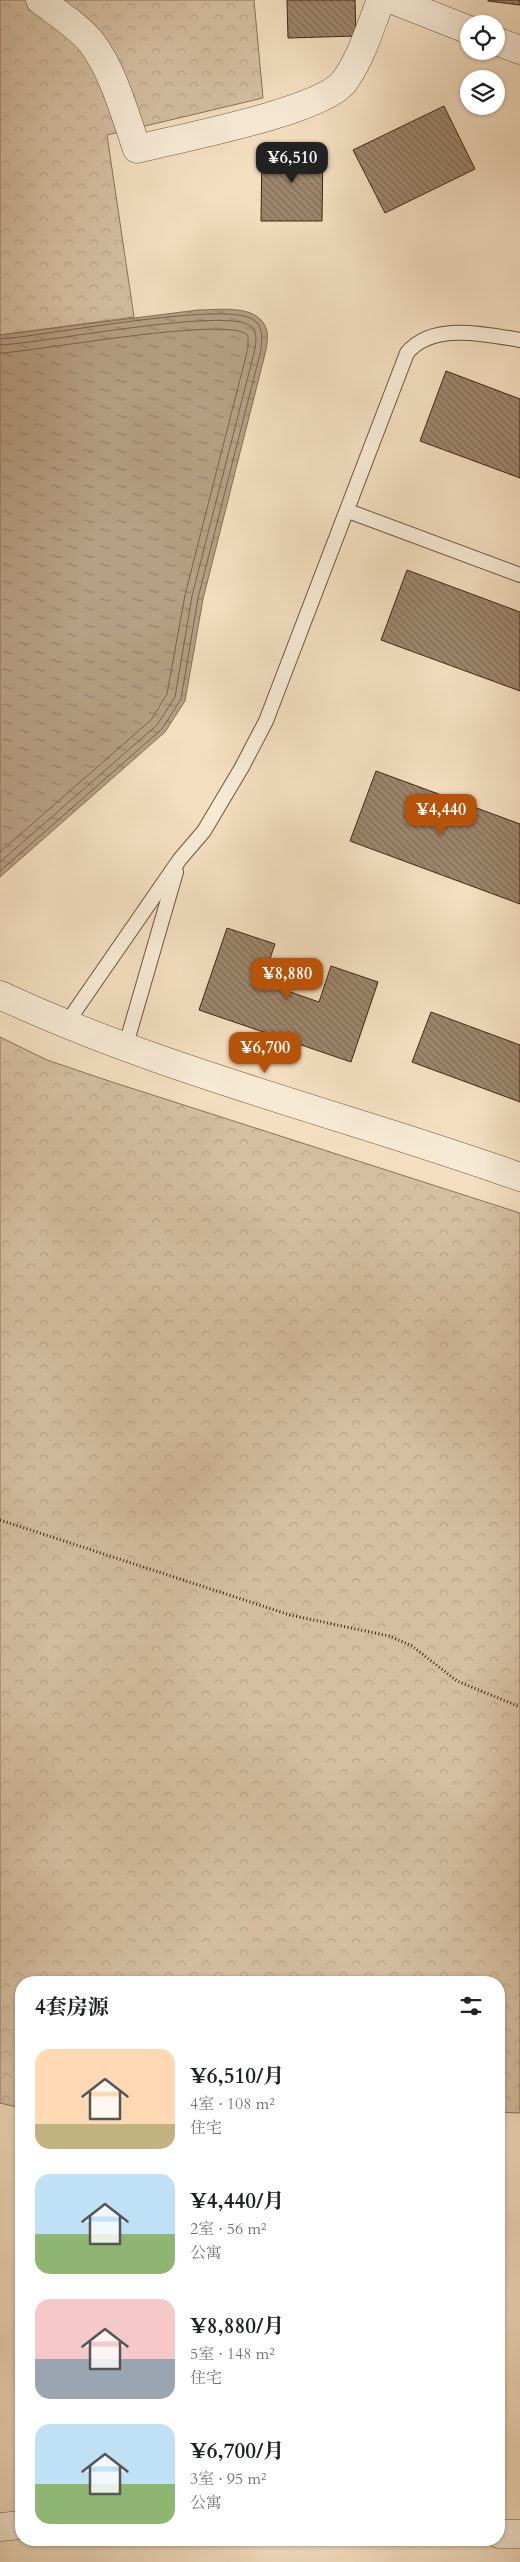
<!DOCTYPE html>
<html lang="zh">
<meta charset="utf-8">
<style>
body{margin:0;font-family:Cardo,"Noto Serif SC",serif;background:#f2f2f2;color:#202124;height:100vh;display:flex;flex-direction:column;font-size:19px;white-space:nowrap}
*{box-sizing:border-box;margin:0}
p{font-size:16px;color:#757577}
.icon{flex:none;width:28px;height:28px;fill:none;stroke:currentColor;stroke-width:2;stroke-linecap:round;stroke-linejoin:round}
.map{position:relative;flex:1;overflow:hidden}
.side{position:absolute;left:15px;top:1976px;width:490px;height:570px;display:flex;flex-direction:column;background:#fff;border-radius:20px;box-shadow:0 1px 4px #0004}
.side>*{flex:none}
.buttons{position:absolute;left:460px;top:15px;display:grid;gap:10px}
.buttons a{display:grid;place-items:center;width:45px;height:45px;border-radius:50%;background:#fff;box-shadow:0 1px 4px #0004;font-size:25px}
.price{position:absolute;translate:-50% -42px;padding:0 11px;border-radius:10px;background:#b45309;color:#fff;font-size:16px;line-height:32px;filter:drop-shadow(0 1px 2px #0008)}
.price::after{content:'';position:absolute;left:50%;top:30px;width:15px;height:11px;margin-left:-8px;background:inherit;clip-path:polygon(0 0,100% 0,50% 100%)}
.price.current{background:#222;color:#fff}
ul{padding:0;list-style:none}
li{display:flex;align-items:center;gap:15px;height:125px;padding:0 20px}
li span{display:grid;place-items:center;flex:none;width:140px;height:100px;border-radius:15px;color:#555}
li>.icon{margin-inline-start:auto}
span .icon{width:60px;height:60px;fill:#fffc;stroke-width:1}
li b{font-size:21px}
h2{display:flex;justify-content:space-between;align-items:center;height:60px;padding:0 20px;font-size:21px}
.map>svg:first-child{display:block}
.forest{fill:url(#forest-crowns);stroke:#8a725a}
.water{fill:url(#water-ripples);stroke:#876f56}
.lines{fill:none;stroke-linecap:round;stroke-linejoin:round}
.shore{stroke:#7b624b;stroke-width:1}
.building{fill:url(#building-back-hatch);stroke:#402612}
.service-casing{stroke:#6d543d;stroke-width:16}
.minor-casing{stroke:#6d543d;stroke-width:29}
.path{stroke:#402612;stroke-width:3;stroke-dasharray:1 2.5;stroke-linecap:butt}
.service{stroke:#f7ead5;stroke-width:14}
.minor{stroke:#f7ead5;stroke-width:28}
</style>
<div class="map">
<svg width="520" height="2562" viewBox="0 0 520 2562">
<defs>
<pattern id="forest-crowns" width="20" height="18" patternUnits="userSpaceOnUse" patternTransform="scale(1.25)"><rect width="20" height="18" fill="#d5bfa2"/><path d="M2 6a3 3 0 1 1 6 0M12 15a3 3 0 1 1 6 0" fill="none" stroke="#b8a48a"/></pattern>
<pattern id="water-ripples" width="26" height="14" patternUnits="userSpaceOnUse" patternTransform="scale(1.25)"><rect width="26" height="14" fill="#b69f84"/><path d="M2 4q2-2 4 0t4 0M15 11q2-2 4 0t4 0" fill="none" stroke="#95816b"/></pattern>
<pattern id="building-back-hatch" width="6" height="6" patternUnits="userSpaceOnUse" patternTransform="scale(1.25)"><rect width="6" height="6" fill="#9d866c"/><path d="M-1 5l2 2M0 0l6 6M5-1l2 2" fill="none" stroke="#816d57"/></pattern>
</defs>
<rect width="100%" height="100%" fill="#f3debf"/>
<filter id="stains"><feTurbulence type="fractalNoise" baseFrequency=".004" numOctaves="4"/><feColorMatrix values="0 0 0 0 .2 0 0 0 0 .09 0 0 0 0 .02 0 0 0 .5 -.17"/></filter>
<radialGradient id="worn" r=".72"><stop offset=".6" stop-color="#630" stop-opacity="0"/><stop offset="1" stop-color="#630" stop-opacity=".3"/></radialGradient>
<g class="forest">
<polygon points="0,0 254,0 263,98 107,135 134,317 0,335"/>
<polygon points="0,1037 47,1060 109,1081 520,1213 520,2113 499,2112 499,1982 21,1982 21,2108 0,2103"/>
</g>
<path class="water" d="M198,310C219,310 260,303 267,331C268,337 267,344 266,350L203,599L185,701L165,732L0,877V335Z"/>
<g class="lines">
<g class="shore">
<path d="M0,339C46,336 222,301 252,319C264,326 262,338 261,350L198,598L181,699L162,729L0,871"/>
<path d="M0,345C45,343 220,308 249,325C258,330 256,340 255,349L192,596L175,697L157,725L0,862"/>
<path d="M0,353C34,352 235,314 248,336V348L185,595L167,694L151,720L0,852"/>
</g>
</g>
<g class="building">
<polygon points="287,0 355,0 356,36 288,38"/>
<polygon points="520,0 520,5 488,1 488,0"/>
<polygon points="444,106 475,169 385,213 353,150"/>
<polygon points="262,147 323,148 322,221 261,221"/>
<polygon points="446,371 520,399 520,478 420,441"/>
<polygon points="407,570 520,612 520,691 381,640"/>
<polygon points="376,771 520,824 520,904 350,841"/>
<polygon points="227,928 275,944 262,982 319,1002 331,966 378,982 351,1062 199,1010"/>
<polygon points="431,1012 520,1045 520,1102 412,1062"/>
</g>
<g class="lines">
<defs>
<g id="service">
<polyline points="348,511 520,575"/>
<path d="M66,1024L180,859L204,831L242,767L266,721L407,353C432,322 485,334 520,340"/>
<polyline points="125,1048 176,872"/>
</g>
<g id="minor">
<path d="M40,0C57,13 77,25 91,42C113,70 125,115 137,149C180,138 318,112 343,83C361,60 370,27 381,0"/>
<polyline points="393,0 469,30"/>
<polyline points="496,41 520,50"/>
<path d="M0,995C167,1073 347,1115 520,1177"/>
<polyline points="0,2527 21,2525"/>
<polyline points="499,2534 520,2534"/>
</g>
</defs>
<use href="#service" class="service-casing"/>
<use href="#minor" class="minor-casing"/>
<polyline class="path" points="0,1520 290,1615 389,1636 412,1646 457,1681 520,1707"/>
<use href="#service" class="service"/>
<use href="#minor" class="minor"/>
</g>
<rect width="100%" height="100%" filter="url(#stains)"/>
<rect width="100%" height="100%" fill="url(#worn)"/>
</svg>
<div class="buttons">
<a><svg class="icon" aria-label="locate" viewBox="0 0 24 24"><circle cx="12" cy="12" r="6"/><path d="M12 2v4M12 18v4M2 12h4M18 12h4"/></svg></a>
<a><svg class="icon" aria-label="layers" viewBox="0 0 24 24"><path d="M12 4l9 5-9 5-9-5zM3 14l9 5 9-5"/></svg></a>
</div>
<b class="price current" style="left:292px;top:184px">¥6,510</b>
<b class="price" style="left:441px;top:836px">¥4,440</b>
<b class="price" style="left:287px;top:1000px">¥8,880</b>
<b class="price" style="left:265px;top:1074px">¥6,700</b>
<section class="side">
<h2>4套房源<svg class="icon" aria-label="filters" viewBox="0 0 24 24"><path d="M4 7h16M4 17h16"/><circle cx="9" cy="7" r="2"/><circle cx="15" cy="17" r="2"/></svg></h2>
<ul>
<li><span style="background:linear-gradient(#ffd9b3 75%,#c2b280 0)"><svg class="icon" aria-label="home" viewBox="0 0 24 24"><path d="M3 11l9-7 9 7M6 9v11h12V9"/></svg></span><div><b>¥6,510/月</b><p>4室 · 108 m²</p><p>住宅</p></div></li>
<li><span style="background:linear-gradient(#bfe0f5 60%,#8fb573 0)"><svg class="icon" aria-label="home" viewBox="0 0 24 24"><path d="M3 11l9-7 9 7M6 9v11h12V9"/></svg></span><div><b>¥4,440/月</b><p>2室 · 56 m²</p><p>公寓</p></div></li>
<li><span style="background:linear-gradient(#f6c9c9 60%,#9aa5b1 0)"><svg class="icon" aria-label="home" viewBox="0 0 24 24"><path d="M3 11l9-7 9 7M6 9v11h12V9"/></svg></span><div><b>¥8,880/月</b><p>5室 · 148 m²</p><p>住宅</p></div></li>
<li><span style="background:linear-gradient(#bfe0f5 60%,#8fb573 0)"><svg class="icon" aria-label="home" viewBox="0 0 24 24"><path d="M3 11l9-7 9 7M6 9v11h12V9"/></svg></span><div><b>¥6,700/月</b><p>3室 · 95 m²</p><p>公寓</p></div></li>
</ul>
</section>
</div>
